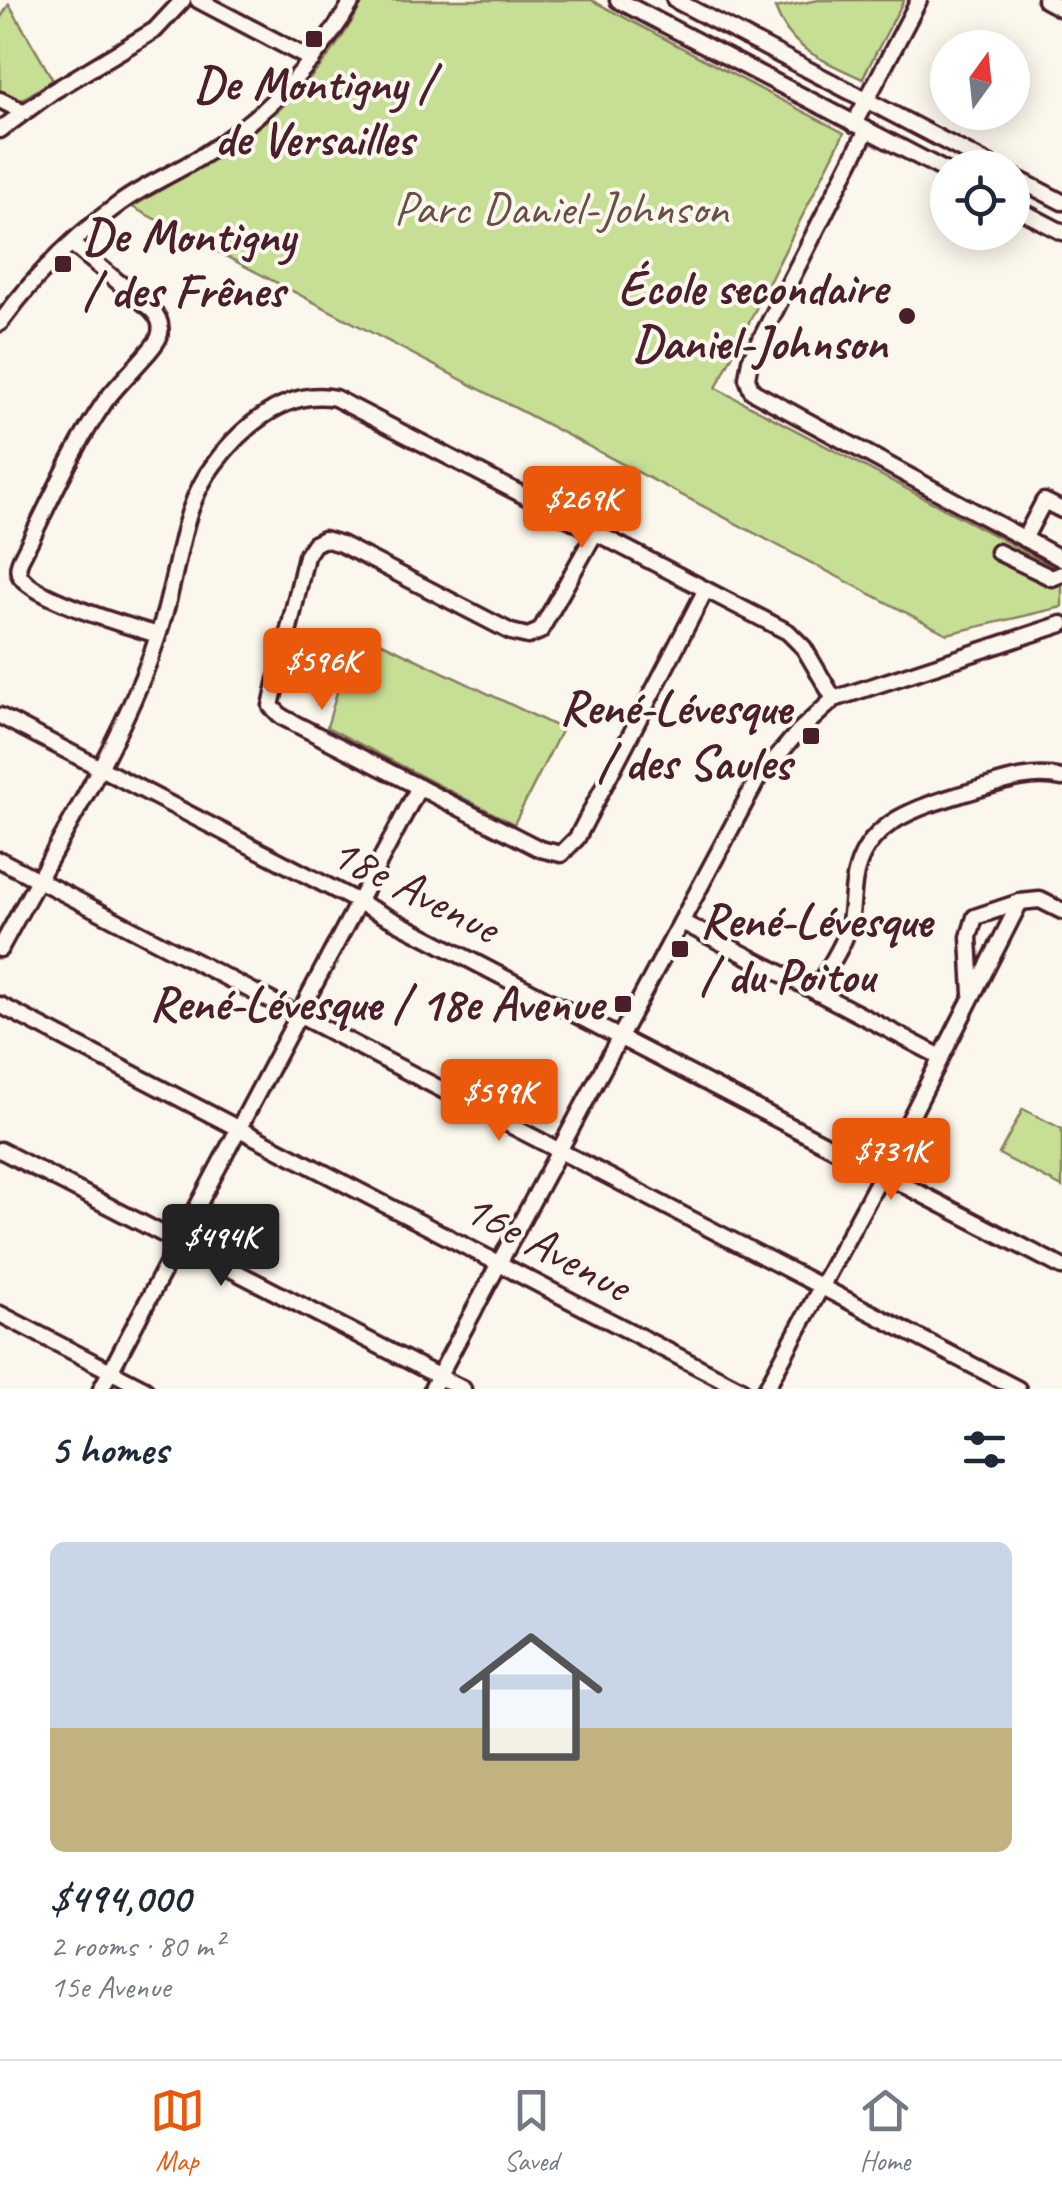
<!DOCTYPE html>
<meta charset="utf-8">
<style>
body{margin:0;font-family:Caveat,sans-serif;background:#f2f2f3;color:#1f2937;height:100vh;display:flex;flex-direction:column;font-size:38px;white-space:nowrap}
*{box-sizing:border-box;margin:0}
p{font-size:32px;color:#747a83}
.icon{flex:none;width:55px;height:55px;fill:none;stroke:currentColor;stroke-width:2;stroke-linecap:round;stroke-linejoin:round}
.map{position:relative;height:1389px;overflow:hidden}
.drawer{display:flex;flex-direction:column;background:#fff;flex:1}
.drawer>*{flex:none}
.needle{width:65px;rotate:15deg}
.buttons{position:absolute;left:930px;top:30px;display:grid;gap:20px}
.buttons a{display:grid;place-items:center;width:100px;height:100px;border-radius:50%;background:#fff;box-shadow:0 5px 25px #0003;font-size:50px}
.price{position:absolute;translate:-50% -85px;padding:0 22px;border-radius:10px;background:#ea580c;color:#fff;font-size:32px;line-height:65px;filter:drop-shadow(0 2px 5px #0008)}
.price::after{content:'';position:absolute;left:50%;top:60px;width:30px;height:22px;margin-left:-15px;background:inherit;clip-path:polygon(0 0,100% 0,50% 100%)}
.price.current{background:#222;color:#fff}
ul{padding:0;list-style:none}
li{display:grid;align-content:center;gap:20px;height:530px;padding:0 50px}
li span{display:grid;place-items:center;height:310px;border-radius:15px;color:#555}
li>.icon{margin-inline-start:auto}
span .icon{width:180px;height:180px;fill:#fffc;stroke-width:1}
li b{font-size:42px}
h2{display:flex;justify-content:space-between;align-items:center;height:120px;padding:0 50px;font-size:42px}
.tabs{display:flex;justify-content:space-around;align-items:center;height:140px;border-top:2px solid #e0e1e3;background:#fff;font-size:28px;color:#747a83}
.tabs a{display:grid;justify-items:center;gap:5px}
.tabs .current{color:#ea580c}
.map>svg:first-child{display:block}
.green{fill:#c6df95;stroke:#887f60;stroke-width:2.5}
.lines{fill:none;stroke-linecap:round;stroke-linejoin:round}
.minor-casing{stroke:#4a1f2b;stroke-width:21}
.minor{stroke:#fbf7ec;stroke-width:14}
.poi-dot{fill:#4a1f2b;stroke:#fbf7ec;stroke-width:4}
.labels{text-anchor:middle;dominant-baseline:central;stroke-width:8;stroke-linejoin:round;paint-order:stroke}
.poi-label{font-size:48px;font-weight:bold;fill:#4a1f2b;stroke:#fbf7ec;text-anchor:end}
.park-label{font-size:48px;fill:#694f46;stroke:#fbf7ec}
.street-label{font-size:48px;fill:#4a1f2b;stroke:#fbf7ec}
</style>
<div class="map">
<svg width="1062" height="1389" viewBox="0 0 1062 1389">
<rect width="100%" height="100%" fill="#fbf7ec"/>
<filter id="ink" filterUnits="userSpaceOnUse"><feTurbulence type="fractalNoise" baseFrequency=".01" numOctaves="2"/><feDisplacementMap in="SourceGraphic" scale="20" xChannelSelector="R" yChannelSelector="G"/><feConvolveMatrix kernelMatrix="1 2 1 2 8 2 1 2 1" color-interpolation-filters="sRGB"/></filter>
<g filter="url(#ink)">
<g class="green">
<path d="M364,0H591L844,133L716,388L1062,571V607L947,634L132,207C233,149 308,107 364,0Z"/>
<path d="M819,0H904L862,79C823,60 791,51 775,8Z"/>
<polygon points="9,4 53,80 18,102 0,93 0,19"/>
<polygon points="355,630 562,729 514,824 327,727"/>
<polygon points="1023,1109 1062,1129 1062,1187 999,1154"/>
</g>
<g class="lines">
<defs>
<g id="minor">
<polyline points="198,0 312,60"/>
<polyline points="618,0 948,172"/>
<polyline points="675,0 996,168"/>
<polyline points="1045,0 1062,9"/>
<polyline points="0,100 22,111"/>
<polyline points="854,124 919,0"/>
<polyline points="0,130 52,92 155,30 183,0"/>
<polyline points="867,130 750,360 747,378 752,391 1062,559"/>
<polyline points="1012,176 1062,202"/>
<polyline points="1012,206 1062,232"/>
<path d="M72,244L151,309C159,317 163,325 159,337C154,350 115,386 104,403C72,450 49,504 23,555C19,562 16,570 21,577C37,600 129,626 158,635"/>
<path d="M0,323C33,278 73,237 119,204C143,186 173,174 199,158C263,118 315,65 353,0"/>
<polyline points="595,533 540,631 528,636 511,632 341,544 324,539 314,544 306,556 271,706 282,717 540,849 561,854 577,838 705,591"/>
<polyline points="1024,539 1044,501 1062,510"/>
<polyline points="998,552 1052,578 1062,574"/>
<polyline points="0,716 1062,1267"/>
<polyline points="0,860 1018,1389"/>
<polyline points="1020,902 1040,900 1062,911"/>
<polyline points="682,922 941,1057"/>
<path d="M0,949C47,861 104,771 142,679C155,648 165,616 172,584C182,542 187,499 215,463C242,427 287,388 335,398L788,632L804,648L834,699"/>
<path d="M815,990C825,973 838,955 845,937C855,915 850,891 857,869C872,817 927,805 972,791C1002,782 1031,771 1062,778"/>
<polyline points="0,1005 741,1389"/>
<polyline points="0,1150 463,1389"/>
<polyline points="0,1314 145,1389"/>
<polyline points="101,1389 419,787"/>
<polyline points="432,1389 757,780 798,732 834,699 1062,624"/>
<polyline points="766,1389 882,1174 1020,902 975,917 969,937 972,994"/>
</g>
</defs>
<use href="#minor" class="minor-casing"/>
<use href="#minor" class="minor"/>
</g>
</g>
<g class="poi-dot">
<rect x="304" y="29" width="20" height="20" rx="5"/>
<rect x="53" y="254" width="20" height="20" rx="5"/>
<circle cx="907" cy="316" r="10"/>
<rect x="801" y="726" width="20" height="20" rx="5"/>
<rect x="670" y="939" width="20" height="20" rx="5"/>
<rect x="613" y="994" width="20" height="20" rx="5"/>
</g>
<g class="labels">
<g class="poi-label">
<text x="314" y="84" text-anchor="middle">De Montigny /<tspan x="314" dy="55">de Versailles</tspan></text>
<text x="83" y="236" text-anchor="start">De Montigny<tspan x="83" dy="55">/ des Frênes</tspan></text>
<text x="887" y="288">École secondaire<tspan x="887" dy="55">Daniel-Johnson</tspan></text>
<text x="791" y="708">René-Lévesque<tspan x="791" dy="55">/ des Saules</tspan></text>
<text x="700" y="921" text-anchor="start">René-Lévesque<tspan x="700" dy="55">/ du Poitou</tspan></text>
<text x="603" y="1004">René-Lévesque / 18e Avenue</text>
</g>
<g class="park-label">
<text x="561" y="208">Parc Daniel-Johnson</text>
</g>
<g class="street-label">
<text transform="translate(415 889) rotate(27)">18e Avenue</text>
<text transform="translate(547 1246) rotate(28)">16e Avenue</text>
</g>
</g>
</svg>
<div class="buttons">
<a><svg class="needle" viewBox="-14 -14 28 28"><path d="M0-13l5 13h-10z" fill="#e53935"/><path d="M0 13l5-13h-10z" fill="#747a83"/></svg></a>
<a><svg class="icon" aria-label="locate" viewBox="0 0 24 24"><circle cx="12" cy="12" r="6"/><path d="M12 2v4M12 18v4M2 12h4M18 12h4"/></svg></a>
</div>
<b class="price" style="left:582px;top:551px">$269K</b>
<b class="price" style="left:322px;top:713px">$596K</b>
<b class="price" style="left:499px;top:1144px">$599K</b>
<b class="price" style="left:891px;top:1203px">$731K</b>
<b class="price current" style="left:221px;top:1289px">$494K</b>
</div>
<section class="drawer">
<h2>5 homes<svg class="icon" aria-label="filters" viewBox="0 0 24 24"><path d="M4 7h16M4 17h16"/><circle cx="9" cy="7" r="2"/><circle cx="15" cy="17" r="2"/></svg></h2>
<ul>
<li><span style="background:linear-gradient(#c9d6e8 60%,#c2b280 0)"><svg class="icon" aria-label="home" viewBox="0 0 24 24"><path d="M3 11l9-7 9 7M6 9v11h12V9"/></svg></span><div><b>$494,000</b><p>2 rooms · 80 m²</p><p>15e Avenue</p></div></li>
</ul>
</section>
<nav class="tabs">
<a class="current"><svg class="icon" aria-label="map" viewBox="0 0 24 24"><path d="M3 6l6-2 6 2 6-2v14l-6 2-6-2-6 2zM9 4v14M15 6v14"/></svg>Map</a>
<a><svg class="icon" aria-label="saved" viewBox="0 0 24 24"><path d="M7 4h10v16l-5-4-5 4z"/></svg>Saved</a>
<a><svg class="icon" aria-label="home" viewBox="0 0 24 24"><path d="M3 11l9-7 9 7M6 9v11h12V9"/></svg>Home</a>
</nav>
